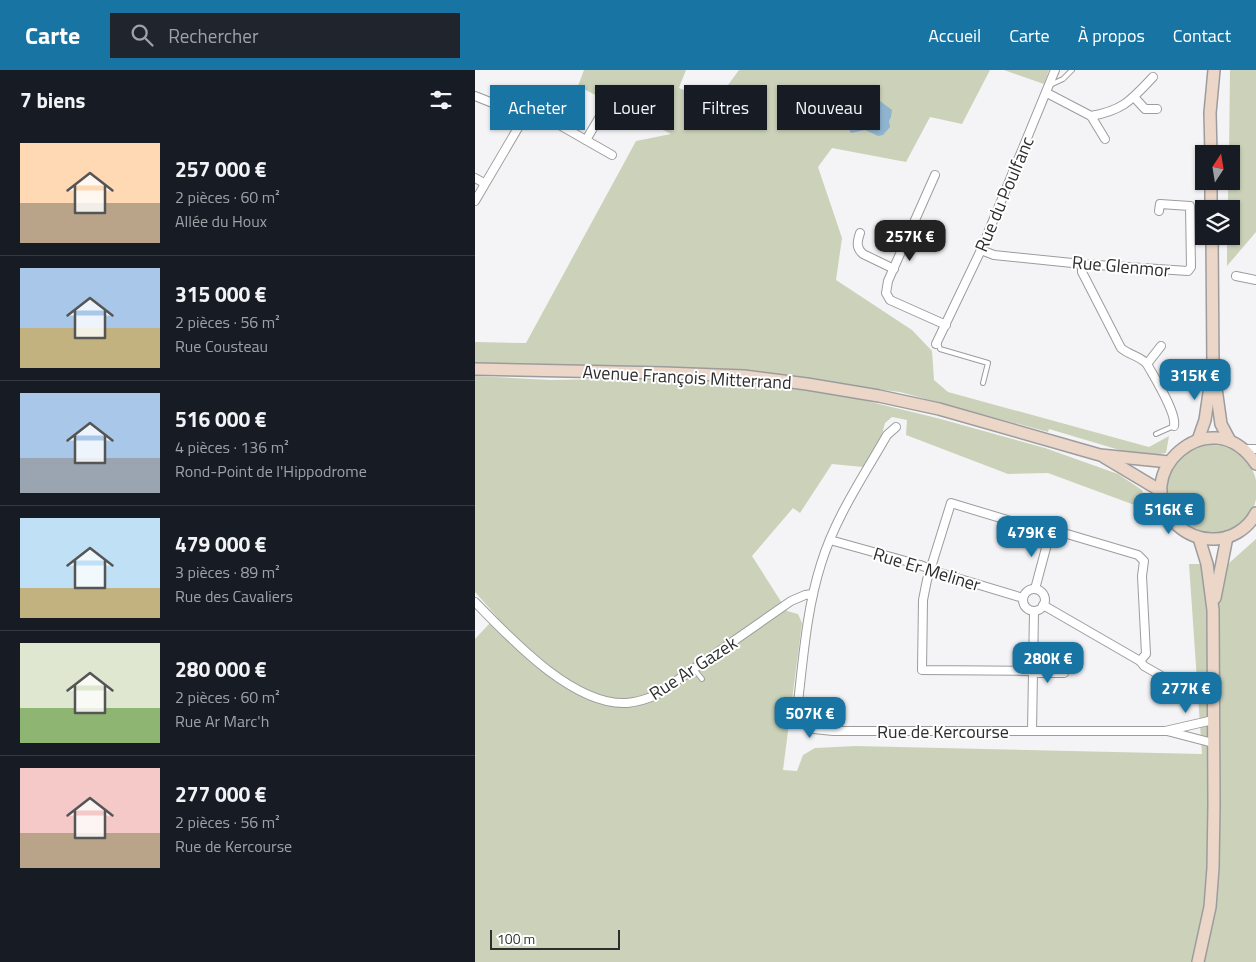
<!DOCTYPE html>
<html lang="fr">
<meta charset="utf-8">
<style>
body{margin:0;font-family:"Titillium Web",sans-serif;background:#20242c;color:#f1f3f6;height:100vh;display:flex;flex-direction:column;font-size:19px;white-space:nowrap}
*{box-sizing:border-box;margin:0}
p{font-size:16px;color:#9ea1a6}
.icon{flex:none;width:28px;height:28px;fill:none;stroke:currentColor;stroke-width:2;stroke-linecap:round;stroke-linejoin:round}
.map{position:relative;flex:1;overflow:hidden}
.panel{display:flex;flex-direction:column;background:#171b24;width:475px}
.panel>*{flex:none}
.top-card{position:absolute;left:15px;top:15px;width:475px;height:45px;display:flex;gap:10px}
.needle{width:32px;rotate:12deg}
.buttons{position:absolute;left:720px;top:75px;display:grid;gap:10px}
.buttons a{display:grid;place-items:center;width:45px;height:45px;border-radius:0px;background:#171b24;box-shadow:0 1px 4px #0004;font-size:25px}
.scale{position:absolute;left:15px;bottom:12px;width:130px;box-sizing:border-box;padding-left:5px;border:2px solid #2e2e2e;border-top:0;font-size:14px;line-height:18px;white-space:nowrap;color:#2e2e2e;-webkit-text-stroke:4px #fff;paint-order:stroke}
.price{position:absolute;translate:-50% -42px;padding:0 11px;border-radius:10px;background:#1874a2;color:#fff;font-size:16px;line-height:32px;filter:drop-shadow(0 1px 2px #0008)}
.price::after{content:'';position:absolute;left:50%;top:30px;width:15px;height:11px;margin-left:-8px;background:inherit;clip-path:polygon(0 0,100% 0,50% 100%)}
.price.selected{background:#222;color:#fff}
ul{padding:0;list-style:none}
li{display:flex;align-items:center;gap:15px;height:125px;padding:0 20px}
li+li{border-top:1px solid #363941}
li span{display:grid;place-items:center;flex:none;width:140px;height:100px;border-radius:0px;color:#555}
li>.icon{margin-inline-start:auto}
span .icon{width:60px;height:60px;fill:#fffc;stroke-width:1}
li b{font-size:21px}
h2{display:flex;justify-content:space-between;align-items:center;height:60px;padding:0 20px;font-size:21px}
.tag{padding:0 18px;border-radius:0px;background:#171b24;box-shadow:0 1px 4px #0004;font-size:18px;line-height:45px}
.tag.selected{background:#1874a2;color:#fff}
header{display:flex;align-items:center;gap:30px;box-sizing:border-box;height:70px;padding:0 25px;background:#1874a2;color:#fff}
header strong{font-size:24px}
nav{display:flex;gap:28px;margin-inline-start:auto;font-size:18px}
.search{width:350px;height:45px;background:#20242c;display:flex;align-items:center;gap:12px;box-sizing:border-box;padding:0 18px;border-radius:0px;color:#9ea1a6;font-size:19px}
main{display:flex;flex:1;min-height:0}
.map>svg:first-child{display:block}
.green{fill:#cbd2b9}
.water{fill:#8fb4cf}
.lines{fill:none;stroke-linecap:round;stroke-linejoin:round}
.service-casing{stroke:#9c9c9e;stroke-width:6}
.minor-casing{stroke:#9c9c9e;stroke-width:10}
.secondary-casing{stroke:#9c9c9e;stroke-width:14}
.service{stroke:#fff;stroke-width:4}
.minor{stroke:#fff;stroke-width:8}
.secondary{stroke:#ebd6c8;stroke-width:11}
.labels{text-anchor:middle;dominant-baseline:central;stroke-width:4;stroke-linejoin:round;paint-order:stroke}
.street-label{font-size:18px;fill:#2e2e2e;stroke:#fff}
</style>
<header>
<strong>Carte</strong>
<div class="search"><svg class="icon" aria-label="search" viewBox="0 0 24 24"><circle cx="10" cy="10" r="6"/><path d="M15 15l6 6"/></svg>Rechercher</div>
<nav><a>Accueil</a><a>Carte</a><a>À propos</a><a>Contact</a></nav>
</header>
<main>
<section class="panel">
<h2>7 biens<svg class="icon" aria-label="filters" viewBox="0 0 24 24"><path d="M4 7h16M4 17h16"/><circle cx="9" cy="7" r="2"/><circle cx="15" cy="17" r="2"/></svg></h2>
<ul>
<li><span style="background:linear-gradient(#ffd9b3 60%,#b9a48a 0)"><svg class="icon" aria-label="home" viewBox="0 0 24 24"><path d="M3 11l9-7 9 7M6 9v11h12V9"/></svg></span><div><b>257 000 €</b><p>2 pièces · 60 m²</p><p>Allée du Houx</p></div></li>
<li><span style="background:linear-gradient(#a9c7e8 60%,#c2b280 0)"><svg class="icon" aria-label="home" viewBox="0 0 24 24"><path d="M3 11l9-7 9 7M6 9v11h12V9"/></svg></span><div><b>315 000 €</b><p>2 pièces · 56 m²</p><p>Rue Cousteau</p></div></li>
<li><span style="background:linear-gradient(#a9c7e8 65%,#9aa5b1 0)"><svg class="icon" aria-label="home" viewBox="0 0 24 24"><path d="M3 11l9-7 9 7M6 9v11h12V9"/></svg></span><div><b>516 000 €</b><p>4 pièces · 136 m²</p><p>Rond-Point de l'Hippodrome</p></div></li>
<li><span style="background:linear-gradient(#bfe0f5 70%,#c2b280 0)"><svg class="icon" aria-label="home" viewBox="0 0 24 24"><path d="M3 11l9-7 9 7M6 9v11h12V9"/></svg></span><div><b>479 000 €</b><p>3 pièces · 89 m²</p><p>Rue des Cavaliers</p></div></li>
<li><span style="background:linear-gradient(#dfe7d0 65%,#8fb573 0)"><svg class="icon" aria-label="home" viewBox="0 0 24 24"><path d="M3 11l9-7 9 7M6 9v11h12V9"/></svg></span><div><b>280 000 €</b><p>2 pièces · 60 m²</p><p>Rue Ar Marc'h</p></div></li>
<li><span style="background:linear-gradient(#f6c9c9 65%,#b9a48a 0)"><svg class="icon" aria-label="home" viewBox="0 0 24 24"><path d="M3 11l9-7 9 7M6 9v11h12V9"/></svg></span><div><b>277 000 €</b><p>2 pièces · 56 m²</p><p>Rue de Kercourse</p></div></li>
</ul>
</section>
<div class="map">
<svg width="781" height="892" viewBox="0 0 781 892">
<rect width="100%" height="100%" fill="#f4f4f6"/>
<g class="green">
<polygon points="109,0 211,0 204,18 235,32 253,15 264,0 515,0 487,54 455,47 431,92 357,78 343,97 367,168 361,210 437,260 457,281 459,310 473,322 674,377 694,366 691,383 668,387 574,359 573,362 425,322 258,301 215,298 0,293 0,272 51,273 161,71 196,64 103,16"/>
<polygon points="529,0 574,0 569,14"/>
<polygon points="755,0 781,0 781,162 752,196 752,166 756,166 756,139 753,139 753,111 756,111 756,84 754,84"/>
<polygon points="0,306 76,310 193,308 311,318 367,325 462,348 570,378 643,404 667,420 673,440 573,403 533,404 431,365 432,350 417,347 410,353 398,398 357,394 325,443 318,438 277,486 312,541 323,544 327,553 308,700 322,701 328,685 340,678 381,676 727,684 714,494 753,494 781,469 781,892 0,892 0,569 15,553 23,548 0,522"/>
<circle cx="737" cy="420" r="45"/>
</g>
<path class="water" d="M405,31L417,40L416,47L414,51L415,57L408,65L403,66L390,60L376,63L372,56C378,45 391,31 405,31Z"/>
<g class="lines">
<defs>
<g id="service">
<polyline points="575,15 588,9 597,0"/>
<polyline points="463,272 465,279 513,293 508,313"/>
<polyline points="681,364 699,356"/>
<polyline points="219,599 227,609"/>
</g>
<g id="minor">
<polyline points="572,23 616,46 630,69"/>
<polyline points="0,26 50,46 55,39 60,41 137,85"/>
<polyline points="659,27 670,39 682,39"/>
<path d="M616,46C649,40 656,30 678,7"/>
<polyline points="111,70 130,38"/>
<polyline points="460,105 413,211 411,223 415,230 471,255"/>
<polyline points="0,108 9,113"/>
<polyline points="0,131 50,46"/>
<path d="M385,163C382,172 381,178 388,184L419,199"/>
<polyline points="506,180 519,185 607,194 713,201 716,197 715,136 685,134 684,141"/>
<path d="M607,194V202L646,278C654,285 665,286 672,294C679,307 702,343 699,356"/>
<polyline points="761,206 781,210"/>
<polyline points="461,274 506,180 580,0"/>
<polyline points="672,294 686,276"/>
<path d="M421,357L412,365C388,407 360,448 346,494C331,541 328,592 322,641L327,653L339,659L358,661H690L738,650"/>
<polyline points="769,379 781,379"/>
<polyline points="355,470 445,495 465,503 548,528"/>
<polyline points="560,519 575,463"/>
<circle cx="559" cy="530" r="11"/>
<path d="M0,532C35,568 98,636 152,633C162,632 172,629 181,625L316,531L330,525L338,524"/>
<polyline points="665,591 669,596 709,619"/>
<polyline points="558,601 447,600 448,530 452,510 476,433 575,463 582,461 663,485 669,491 667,506 671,584 665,591 568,535"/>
<polyline points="558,603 589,603"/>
<polyline points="557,661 559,541"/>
<polyline points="692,661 738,673"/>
</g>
<g id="secondary">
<polyline points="736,84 735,43 739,0"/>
<polyline points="736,111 736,139"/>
<polyline points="737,166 738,297 746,354 755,371"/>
<polyline points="0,299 189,303 269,306 332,314 404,326 464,339 625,385 694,392"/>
<polyline points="723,370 730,350 736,309"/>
<polyline points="629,387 686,421"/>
<path d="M781,394C735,326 650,407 702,455C712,464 724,469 737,469C755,470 773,459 781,443"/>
<polyline points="740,528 752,467"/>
<polyline points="723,892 735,837 738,798 739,735 738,540 732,494 724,468"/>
</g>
</defs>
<use href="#service" class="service-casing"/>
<use href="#minor" class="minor-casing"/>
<use href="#secondary" class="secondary-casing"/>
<use href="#service" class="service"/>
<use href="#minor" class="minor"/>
<use href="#secondary" class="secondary"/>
</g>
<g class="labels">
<g class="street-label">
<text transform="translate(529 124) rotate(-67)">Rue du Poulfanc</text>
<text transform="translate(646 196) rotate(5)">Rue Glenmor</text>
<text transform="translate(212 307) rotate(3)">Avenue François Mitterrand</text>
<text transform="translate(452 499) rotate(17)">Rue Er Meliner</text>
<text transform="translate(218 598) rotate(-33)">Rue Ar Gazek</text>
<text x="468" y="661">Rue de Kercourse</text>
</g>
</g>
</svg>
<div class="buttons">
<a><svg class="needle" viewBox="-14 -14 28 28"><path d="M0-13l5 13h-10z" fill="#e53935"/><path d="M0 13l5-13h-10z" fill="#9ea1a6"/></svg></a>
<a><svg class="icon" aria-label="layers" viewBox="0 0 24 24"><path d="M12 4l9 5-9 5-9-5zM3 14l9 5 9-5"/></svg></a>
</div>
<div class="scale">100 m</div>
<b class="price selected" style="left:435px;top:192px">257K €</b>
<b class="price" style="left:720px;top:331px">315K €</b>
<b class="price" style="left:694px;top:465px">516K €</b>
<b class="price" style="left:557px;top:488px">479K €</b>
<b class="price" style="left:573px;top:614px">280K €</b>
<b class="price" style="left:711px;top:644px">277K €</b>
<b class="price" style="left:335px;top:669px">507K €</b>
<div class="top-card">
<a class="tag selected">Acheter</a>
<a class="tag">Louer</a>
<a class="tag">Filtres</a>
<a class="tag">Nouveau</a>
</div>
</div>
</main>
